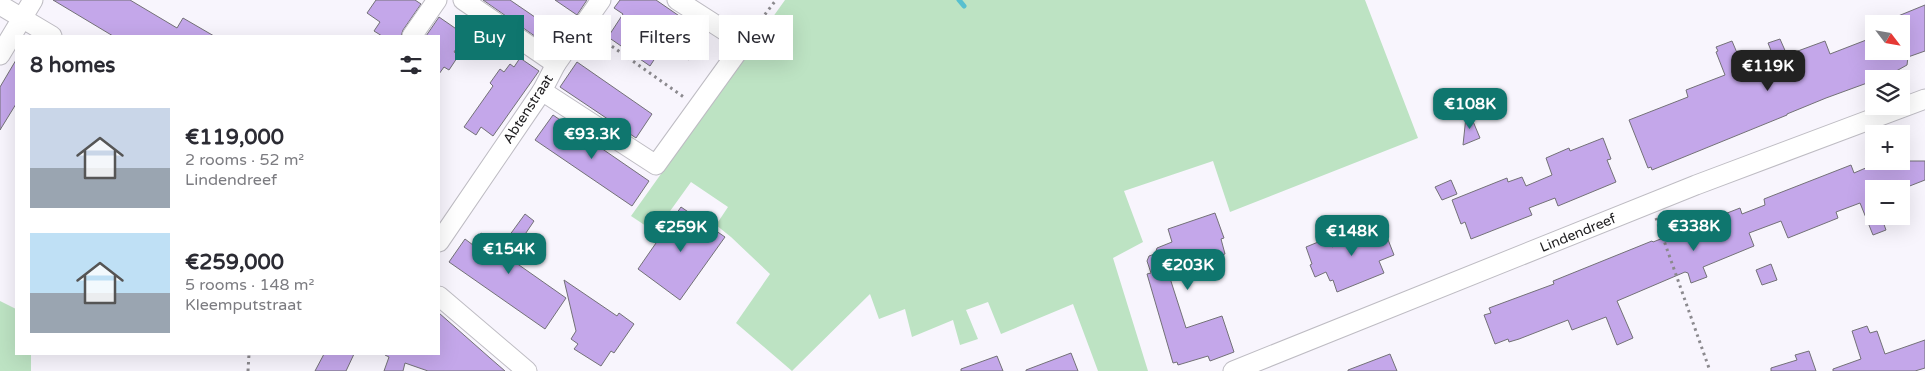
<!DOCTYPE html>
<meta charset="utf-8">
<style>
body{margin:0;font-family:"Varela Round",sans-serif;background:#f7f7f7;color:#2b2b33;height:100vh;display:flex;flex-direction:column;font-size:19px;white-space:nowrap}
*{box-sizing:border-box;margin:0}
p{font-size:16px;color:#7c7c81}
.icon{flex:none;width:28px;height:28px;fill:none;stroke:currentColor;stroke-width:2;stroke-linecap:round;stroke-linejoin:round}
.map{position:relative;flex:1;overflow:hidden}
.drawer{position:absolute;left:15px;top:35px;width:425px;height:320px;display:flex;flex-direction:column;background:#fff;border-radius:0px;box-shadow:0 5px 20px #0002}
.drawer>*{flex:none}
.guide{position:absolute;left:455px;top:15px;width:475px;height:45px;display:flex;gap:10px}
.needle{width:32px;rotate:121deg}
.fabs{position:absolute;left:1865px;top:15px;display:grid;gap:10px}
.fabs a{display:grid;place-items:center;width:45px;height:45px;border-radius:0px;background:#fff;box-shadow:0 5px 20px #0002;font-size:25px}
.price{position:absolute;translate:-50% -42px;padding:0 11px;border-radius:10px;background:#0f766e;color:#fff;font-size:16px;line-height:32px;filter:drop-shadow(0 1px 2px #0008)}
.price::after{content:'';position:absolute;left:50%;top:30px;width:15px;height:11px;margin-left:-8px;background:inherit;clip-path:polygon(0 0,100% 0,50% 100%)}
.price.on{background:#222;color:#fff}
ul{padding:0;list-style:none}
li{display:flex;align-items:center;gap:15px;height:125px;padding:0 15px}
li span{display:grid;place-items:center;flex:none;width:140px;height:100px;border-radius:0px;color:#555}
li>.icon{margin-inline-start:auto}
span .icon{width:60px;height:60px;fill:#fffc;stroke-width:1}
li b{font-size:21px}
h2{display:flex;justify-content:space-between;align-items:center;height:60px;padding:0 15px;font-size:21px}
.chip{padding:0 18px;border-radius:0px;background:#fff;box-shadow:0 5px 20px #0002;font-size:18px;line-height:45px}
.chip.on{background:#0f766e;color:#fff}
.map>svg:first-child{display:block}
.green{fill:#bde3c3}
.lines{fill:none;stroke-linecap:round;stroke-linejoin:round}
.stream{stroke:#58c0cf;stroke-width:5}
.building{fill:#c4a7ea;stroke:#737177}
.minor-casing{stroke:#bebcc3;stroke-width:21}
.path{stroke:#8b898e;stroke-width:3;stroke-dasharray:2.5 4;stroke-linecap:butt}
.minor{stroke:#fff;stroke-width:19}
.labels{text-anchor:middle;dominant-baseline:central;stroke-width:4;stroke-linejoin:round;paint-order:stroke}
.street-label{font-size:14px;fill:#1e1d1f;stroke:#fff}
</style>
<div class="map">
<svg width="1925" height="371" viewBox="0 0 1925 371">
<rect width="100%" height="100%" fill="#f8f5fd"/>
<g class="green">
<polygon points="785,0 1365,0 1418,138 1230,212 1213,161 1124,191 1143,242 1113,258 1148,371 1098,371 1073,304 1001,334 988,302 966,310 978,339 960,345 953,320 912,337 905,309 879,319 870,294 792,371 736,323 770,274 731,237 716,225 728,207 691,182 655,232 631,216"/>
<polygon points="0,301 16,309 16,354 31,354 31,371 0,371"/>
</g>
<g class="lines">
<polyline class="stream" points="959,0 964,6"/>
</g>
<g class="building">
<polygon points="53,0 130,0 177,28 183,18 214,36 113,36"/>
<polygon points="376,0 415,0 421,4 403,30 401,36 382,36 374,31 380,22 367,13"/>
<polygon points="483,0 510,0 548,26 539,39"/>
<polygon points="555,0 587,0 577,15"/>
<polygon points="620,0 656,0 707,35 689,60 665,43 650,66 608,37 623,14 614,8"/>
<polygon points="1925,5 1925,51 1908,57 1907,65 1889,75 1826,98 1787,114 1787,115 1652,170 1651,167 1648,168 1629,120 1688,97 1686,90 1725,75 1716,52 1718,51 1716,47 1732,41 1746,74 1776,63 1768,43 1780,39 1787,55 1825,41 1830,54 1874,37 1874,51 1901,51 1901,26 1907,24 1881,23"/>
<polygon points="439,17 465,35 454,52 459,55 449,70 444,67 439,74 439,36 426,36"/>
<polygon points="520,58 539,71 493,136 481,127 476,135 464,127 493,86 490,83 500,69 504,72 510,64 514,67"/>
<polygon points="16,60 16,104 0,130 0,87"/>
<polygon points="577,62 652,114 636,138 560,87"/>
<polygon points="1467,107 1480,138 1463,145"/>
<polygon points="553,115 649,181 632,206 535,140"/>
<polygon points="1603,138 1611,159 1607,160 1616,182 1558,206 1555,198 1529,208 1532,215 1471,239 1465,222 1461,224 1452,200 1507,178 1508,182 1522,177 1526,186 1552,175 1546,158 1569,148 1570,151"/>
<polygon points="1882,161 1925,161 1925,180 1902,189 1874,189 1874,216 1881,216 1886,230 1873,235 1860,203 1836,212 1838,218 1788,238 1781,221 1749,233 1754,246 1703,267 1707,277 1691,283 1688,273 1685,272 1617,301 1633,338 1617,345 1606,317 1572,330 1568,320 1519,339 1509,342 1508,339 1495,344 1484,315 1491,313 1489,308 1554,284 1553,281 1652,241 1653,242 1740,208 1742,214 1765,205 1764,199 1851,165 1854,173"/>
<polygon points="1451,180 1457,194 1442,200 1435,187"/>
<polygon points="681,207 725,237 680,300 638,269"/>
<polygon points="1215,213 1224,238 1221,239 1225,254 1168,272 1186,328 1222,316 1234,352 1210,361 1208,356 1178,365 1177,362 1173,363 1147,274 1151,273 1147,261 1149,256 1155,254 1157,248 1172,242 1168,229"/>
<polygon points="525,214 534,221 509,258 566,298 545,329 449,262 465,239 473,245 481,233 501,247"/>
<polygon points="1380,219 1394,255 1379,261 1384,273 1337,292 1333,280 1330,281 1326,272 1315,277 1310,265 1312,264 1306,247 1328,238 1332,247 1367,233 1364,225"/>
<polygon points="1771,264 1777,280 1762,285 1756,270"/>
<polygon points="564,280 617,316 619,313 634,324 614,353 611,351 601,366 574,349 578,344 571,339 576,331"/>
<polygon points="439,313 490,358 505,371 428,371 405,363 403,371 384,371 389,357 385,355 386,354 439,354"/>
<polygon points="1867,326 1870,333 1877,331 1885,354 1925,340 1925,368 1915,371 1833,371 1833,369 1861,359 1852,331"/>
<polygon points="1809,351 1816,371 1771,371 1771,368 1797,360 1795,355"/>
<polygon points="1071,353 1078,371 1026,371 1026,370"/>
<polygon points="324,354 354,354 346,371 315,371"/>
<polygon points="1390,354 1397,371 1348,371 1348,370"/>
<polygon points="997,356 1003,371 961,371 961,369"/>
</g>
<g class="lines">
<defs>
<g id="minor">
<polyline points="463,0 556,64"/>
<polyline points="0,5 52,36"/>
<polyline points="412,36 437,0"/>
<polyline points="0,55 33,0"/>
<polyline points="542,91 656,165 744,43 677,0"/>
<polyline points="439,242 542,91 556,64 601,0"/>
<polyline points="439,296 527,371"/>
<polyline points="1233,371 1696,185 1925,99"/>
</g>
</defs>
<use href="#minor" class="minor-casing"/>
<g class="path">
<polyline points="753,30 776,0"/>
<polyline points="596,35 685,98"/>
<polyline points="1656,218 1710,371"/>
<polyline points="248,371 249,354"/>
</g>
<use href="#minor" class="minor"/>
</g>
<g class="labels">
<g class="street-label">
<text transform="translate(528 109) rotate(-57)">Abtenstraat</text>
<text transform="translate(1578 233) rotate(-22)">Lindendreef</text>
</g>
</g>
</svg>
<div class="fabs">
<a><svg class="needle" viewBox="-14 -14 28 28"><path d="M0-13l5 13h-10z" fill="#e53935"/><path d="M0 13l5-13h-10z" fill="#7c7c81"/></svg></a>
<a><svg class="icon" aria-label="layers" viewBox="0 0 24 24"><path d="M12 4l9 5-9 5-9-5zM3 14l9 5 9-5"/></svg></a>
<a>+</a>
<a>−</a>
</div>
<b class="price on" style="left:1768px;top:92px">€119K</b>
<b class="price" style="left:1470px;top:130px">€108K</b>
<b class="price" style="left:592px;top:160px">€93.3K</b>
<b class="price" style="left:1694px;top:252px">€338K</b>
<b class="price" style="left:681px;top:253px">€259K</b>
<b class="price" style="left:1352px;top:257px">€148K</b>
<b class="price" style="left:509px;top:275px">€154K</b>
<b class="price" style="left:1188px;top:291px">€203K</b>
<div class="guide">
<a class="chip on">Buy</a>
<a class="chip">Rent</a>
<a class="chip">Filters</a>
<a class="chip">New</a>
</div>
<section class="drawer">
<h2>8 homes<svg class="icon" aria-label="filters" viewBox="0 0 24 24"><path d="M4 7h16M4 17h16"/><circle cx="9" cy="7" r="2"/><circle cx="15" cy="17" r="2"/></svg></h2>
<ul>
<li><span style="background:linear-gradient(#c9d6e8 60%,#9aa5b1 0)"><svg class="icon" aria-label="home" viewBox="0 0 24 24"><path d="M3 11l9-7 9 7M6 9v11h12V9"/></svg></span><div><b>€119,000</b><p>2 rooms · 52 m²</p><p>Lindendreef</p></div></li>
<li><span style="background:linear-gradient(#bfe0f5 60%,#9aa5b1 0)"><svg class="icon" aria-label="home" viewBox="0 0 24 24"><path d="M3 11l9-7 9 7M6 9v11h12V9"/></svg></span><div><b>€259,000</b><p>5 rooms · 148 m²</p><p>Kleemputstraat</p></div></li>
</ul>
</section>
</div>
